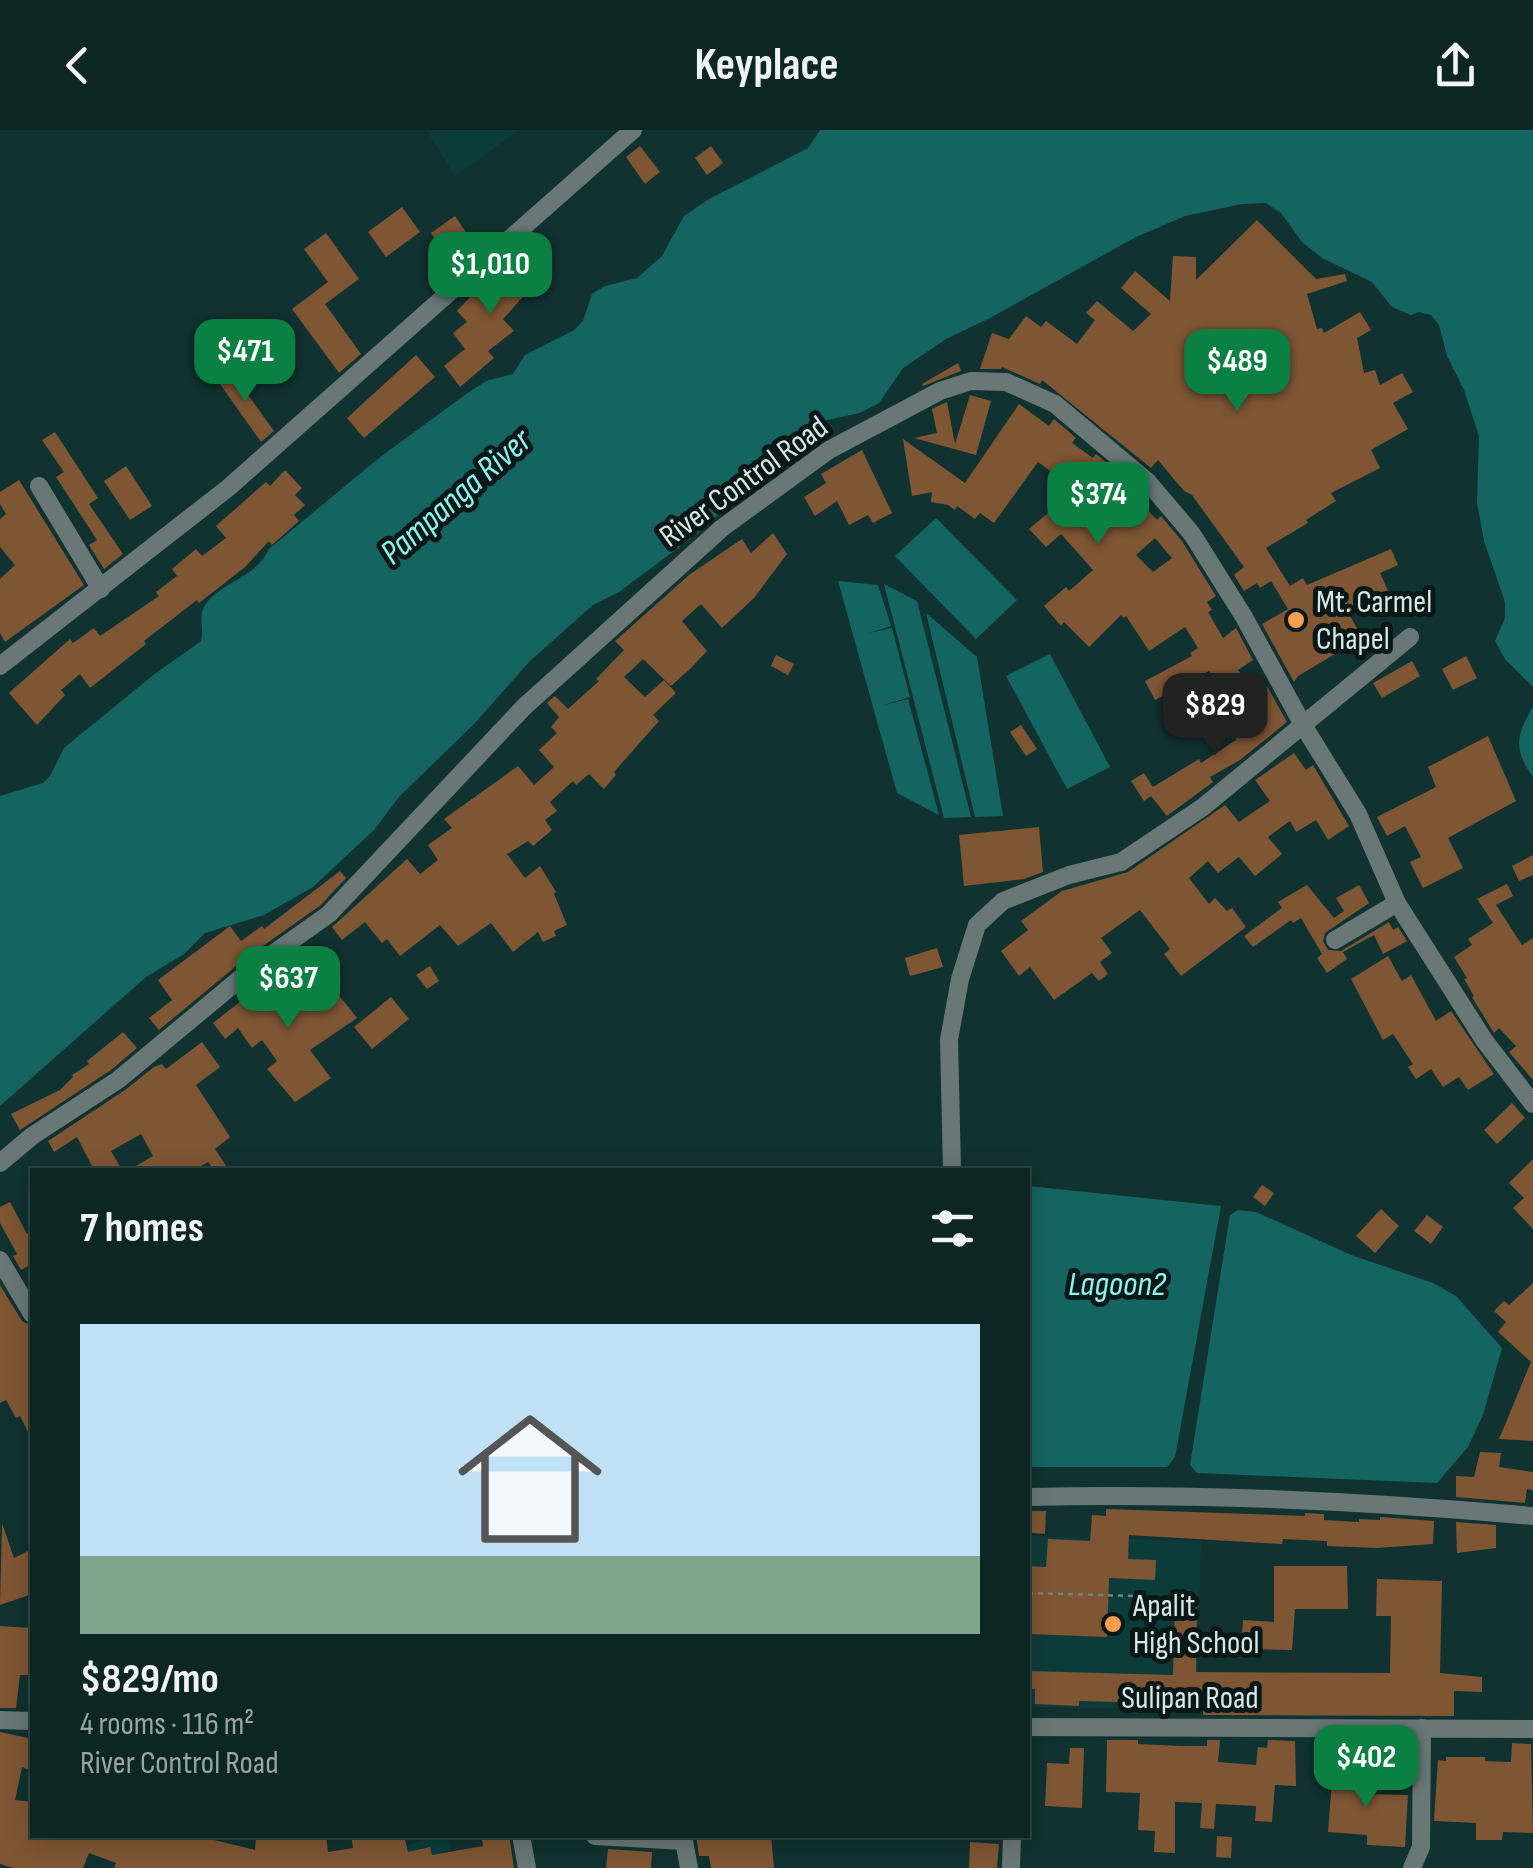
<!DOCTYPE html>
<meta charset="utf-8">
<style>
body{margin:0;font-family:"Sofia Sans Condensed",sans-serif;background:#1a3231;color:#f1f3f6;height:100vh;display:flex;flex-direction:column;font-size:38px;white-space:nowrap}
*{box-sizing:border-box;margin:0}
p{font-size:32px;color:#9aa5a6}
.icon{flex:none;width:55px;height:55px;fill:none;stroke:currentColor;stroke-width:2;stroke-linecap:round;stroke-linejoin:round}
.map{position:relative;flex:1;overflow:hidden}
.details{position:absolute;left:30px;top:1038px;width:1000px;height:670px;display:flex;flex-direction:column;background:#0c2624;border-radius:0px;box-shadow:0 5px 25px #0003,0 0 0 2px #2c4341}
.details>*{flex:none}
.price{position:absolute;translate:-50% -85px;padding:0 22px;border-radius:20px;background:#0b8043;color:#fff;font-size:32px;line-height:65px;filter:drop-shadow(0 2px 5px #0008)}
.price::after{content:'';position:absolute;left:50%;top:60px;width:30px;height:22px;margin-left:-15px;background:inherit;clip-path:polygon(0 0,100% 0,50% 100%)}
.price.current{background:#222;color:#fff}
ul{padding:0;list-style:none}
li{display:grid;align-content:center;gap:20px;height:530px;padding:0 50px}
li+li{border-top:2px solid #2c4341}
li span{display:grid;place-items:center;height:310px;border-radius:0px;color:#555}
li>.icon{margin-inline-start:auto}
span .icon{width:180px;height:180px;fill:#fffc;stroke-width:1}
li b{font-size:42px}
h2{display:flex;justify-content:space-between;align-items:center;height:120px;padding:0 50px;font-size:42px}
header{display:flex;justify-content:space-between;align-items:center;height:130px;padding:0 50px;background:#0c2624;font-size:45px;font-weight:700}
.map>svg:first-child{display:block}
.built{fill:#0c3c3a}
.water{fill:#146562}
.building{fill:#7f5634;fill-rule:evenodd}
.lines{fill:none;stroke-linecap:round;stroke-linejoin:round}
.path{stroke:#6c8785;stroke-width:2.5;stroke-dasharray:5 5;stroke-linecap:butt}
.minor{stroke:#697877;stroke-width:18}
.poi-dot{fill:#fa9f4f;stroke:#091716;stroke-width:4}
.labels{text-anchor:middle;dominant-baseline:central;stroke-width:10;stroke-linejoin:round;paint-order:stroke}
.street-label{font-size:32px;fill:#d6e8e7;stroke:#091716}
.poi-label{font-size:32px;fill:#d6e8e7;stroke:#091716;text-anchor:start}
.water-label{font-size:35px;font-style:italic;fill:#87f7f1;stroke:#091716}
</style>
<header><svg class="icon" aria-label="back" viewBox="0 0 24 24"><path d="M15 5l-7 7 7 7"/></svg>Keyplace<svg class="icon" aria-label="share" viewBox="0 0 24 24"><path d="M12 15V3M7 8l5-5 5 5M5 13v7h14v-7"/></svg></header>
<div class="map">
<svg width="1533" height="1738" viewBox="0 0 1533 1738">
<rect width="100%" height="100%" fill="#103230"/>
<g class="built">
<polygon points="426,0 520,0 455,46"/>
<polygon points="1028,1406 1201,1411 1197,1579 1028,1577"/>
<polygon points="441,1705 448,1705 455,1738 413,1738 407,1715"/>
</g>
<g class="water">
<path d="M820,0H1533V557L1505,529L1495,511L1505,488V472L1484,411L1477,373L1479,306L1464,260L1447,226L1439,195L1431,185L1419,182L1411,185L1392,177L1372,152L1322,128L1302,112L1281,83L1266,73L1242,74L1185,86L1134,108L990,188L946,209L903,238L879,273L860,283L827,290L805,311L780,308L771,314L732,370L705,398L619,462L593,475L529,532L475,593L399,667L374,700L313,757L264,785L205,803L184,824L146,847L0,976V666L43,653L50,646L64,618L152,546L201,511C204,500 199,488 203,479C215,453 255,450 269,419L379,328L462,267L486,251L513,244L525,225L574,200L583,191L592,164L605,156L637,148L662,126L684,86L709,69L808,18Z"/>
<polygon points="936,388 1017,470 976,509 895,426"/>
<polygon points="838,451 878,455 891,496 869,503 892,498 910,567 880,576 908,569 939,685 897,663"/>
<polygon points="884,454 917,471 971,687 944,688"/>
<polygon points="926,483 977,527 1003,686 975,687"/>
<polygon points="1050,524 1110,637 1067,659 1006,546"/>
<path d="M1533,576V647C1512,617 1517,605 1533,576Z"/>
<polygon points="1028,1056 1221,1076 1175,1327 1167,1337 1028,1337"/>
<polygon points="1238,1080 1256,1082 1351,1125 1433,1153 1456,1166 1502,1218 1483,1285 1468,1317 1437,1353 1197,1343 1190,1335 1230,1085"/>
</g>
<g class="building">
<polygon points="640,16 660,42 645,54 626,27"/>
<polygon points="711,16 723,33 707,45 695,28"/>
<polygon points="402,77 420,102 386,127 368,102"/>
<polygon points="455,86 475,116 494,103 496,105 456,140 431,103"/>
<path d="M1257,90L1316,149L1345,144L1347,151L1307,164L1317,199L1322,198L1324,203L1360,182L1371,200L1357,208L1364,243L1375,240L1380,255L1402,243L1413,262L1393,273L1408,299L1371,320L1380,338L1331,363L1336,371L1306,390L1308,393L1266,418L1290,456L1303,448L1307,455L1391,419L1398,435L1380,443L1389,463L1348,482L1358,500L1330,516L1335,524L1298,546L1294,552L1262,494L1288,479L1271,451L1260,458L1257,453L1244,461L1234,445L1244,437L1192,365L1184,361L1158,330L1151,338L1042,250L1040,254L1002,237L1001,239H980L992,203L1009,209L1026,186L1041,197L1046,191L1077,214L1095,190L1086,183L1097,171L1133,201L1151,184L1121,158L1135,141L1170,171L1173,126L1196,127V150ZM1259,226L1275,244L1256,262L1241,243Z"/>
<polygon points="326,103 359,149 325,174 361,224 339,243 292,179 328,152 304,119"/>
<polygon points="530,125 543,145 527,159 529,160 503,189 514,201 488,221 494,228 460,257 444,236 465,219 453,203 467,192 457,181 501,134 509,141"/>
<polygon points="416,225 435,247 364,308 347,288"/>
<polygon points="958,233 961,241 923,256 922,254"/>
<polygon points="228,237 274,301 261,312 215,247"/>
<polygon points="970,265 991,271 976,325 914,308 937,303 932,279 947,272 955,314"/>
<path d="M1019,274L1049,296L1054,289L1076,308L1072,313L1093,328L1096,324L1139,361L1144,366L1139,371L1157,390L1161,386L1182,411L1216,466L1207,472L1212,480L1208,482L1223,508L1236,498L1253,530L1238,540L1245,549L1224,564L1209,541L1155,570L1145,551L1192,526L1190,523L1198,518L1185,497L1149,521L1126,486L1124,488L1121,485L1089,517L1064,492L1061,496L1044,476L1066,457L1069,461L1093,440L1061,404L1046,417L1029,399L1079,357L1055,340L1053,343L1038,332L994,393L980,383L975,389L957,376L955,380L948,375L931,372L932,362L912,366L903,309L965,353ZM1155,408L1172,428L1153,442L1136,425Z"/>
<polygon points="55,302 98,368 89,374 123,424 104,439 89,415 97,410 56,347 64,342 42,310"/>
<polygon points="862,320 892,383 873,393 868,385 849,395 837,371 815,386 804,367 826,353 821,344"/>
<polygon points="126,336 152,376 130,390 104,351"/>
<polygon points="285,340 302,358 295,365 305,375 294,385 299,391 272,415 269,411 245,437 199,473 197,470 144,511 146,514 90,558 80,544 61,560 65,565 37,595 9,563 70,509 73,513 94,498 100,506 159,466 156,462 177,446 172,439 196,419 202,426 226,408 216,396 266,352 270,356"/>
<polygon points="19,350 84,455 5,512 0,503 0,449 15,435 0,417 0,389 6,384 0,374 0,362"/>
<polygon points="773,403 787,424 754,468 722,498 701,474 682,491 707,521 691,538 671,556 643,529 624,547 645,567 664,550 676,563 653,585 659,591 614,642 616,645 604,659 589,644 576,655 573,651 550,672 557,681 545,690 552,700 533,716 528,711 507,724 525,748 540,736 556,762 554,764 567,795 554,801 556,806 543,812 538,802 513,822 491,793 458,816 440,795 400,826 387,809 382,813 365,792 342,810 332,797 407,729 420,744 438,730 428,715 452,698 444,689 518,636 534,655 554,637 539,620 557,603 551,597 559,587 547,573 555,566 568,579 599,551 596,549 624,520 615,511 689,445 742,409 751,423"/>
<polygon points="776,525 794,534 788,545 771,536"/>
<polygon points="1466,526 1477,548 1453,560 1442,539"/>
<polygon points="1412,531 1420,546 1382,568 1373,553"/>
<polygon points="1267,556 1287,592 1240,630 1210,647 1213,652 1167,686 1151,666 1144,671 1131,651 1144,643 1153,657 1199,629 1201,633 1236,610 1234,606 1251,594 1244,583 1257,574 1252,566"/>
<polygon points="1021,595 1037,619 1026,626 1010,602"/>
<polygon points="1488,606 1516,671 1448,708 1463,738 1423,758 1410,732 1421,727 1405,696 1387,706 1377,687 1436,657 1428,637"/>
<polygon points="1294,623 1306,640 1313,635 1349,696 1328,710 1316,690 1296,702 1290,691 1268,707 1282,724 1255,746 1239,727 1218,743 1208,731 1189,748 1209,774 1215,768 1227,781 1232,778 1246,797 1181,846 1164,824 1170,819 1140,780 1101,808 1112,823 1100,832 1108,844 1099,851 1092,843 1054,870 1030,837 1019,846 1001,821 1028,800 1021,791 1062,761 1128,742 1225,675 1239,692 1270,671 1255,650"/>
<polygon points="1039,697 1043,742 1024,749 964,756 959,705"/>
<polygon points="1533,725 1533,745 1519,751 1512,736"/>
<polygon points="340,741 346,748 321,775 246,828 159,900 149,888 172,870 158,850 230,796 241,811 262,796 264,799"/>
<polygon points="1507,754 1513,766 1496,775 1522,815 1533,808 1533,950 1509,922 1516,916 1499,898 1494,903 1472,867 1474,866 1464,849 1467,848 1454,827 1472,815 1468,809 1493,793 1477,769"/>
<polygon points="1307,755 1334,788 1344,781 1336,768 1359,755 1369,773 1325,803 1323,811 1328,820 1341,821 1389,792 1393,800 1398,797 1407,811 1383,824 1374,805 1343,822 1347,829 1327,843 1317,828 1322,824 1301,788 1293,793 1291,790 1253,817 1244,806 1282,778 1278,772"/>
<polygon points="937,818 943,837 910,846 905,828"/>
<polygon points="1388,826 1402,851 1411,845 1436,891 1451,881 1494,944 1468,960 1459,947 1443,957 1431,939 1416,949 1408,937 1413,934 1393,904 1383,910 1351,849"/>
<polygon points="430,836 439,851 427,859 416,845"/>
<polygon points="288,841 318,879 338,864 357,888 310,920 331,948 295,972 267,939 277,931 262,910 252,918 238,898 225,909 213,893 251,863 254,867"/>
<polygon points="391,867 409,889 372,919 354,897"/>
<polygon points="123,902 137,918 111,940 20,1000 11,984 60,960 73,947 72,945 89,934 87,931"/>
<polygon points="202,912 220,937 196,955 230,1007 215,1019 229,1040 214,1040 208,1032 194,1040 129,1040 153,1026 141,1004 111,1021 122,1040 94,1040 77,1007 54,1022 48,1011 125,960 154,937 162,934 166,939"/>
<polygon points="1512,973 1525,988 1497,1014 1484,1000"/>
<polygon points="1533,1029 1533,1099 1513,1078 1524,1068 1509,1053"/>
<polygon points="1262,1055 1274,1063 1265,1076 1253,1067"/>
<polygon points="10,1072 27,1104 32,1101 32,1134 21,1140 13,1126 17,1124 0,1093 0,1077"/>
<polygon points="1381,1079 1399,1096 1375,1123 1356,1106"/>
<polygon points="1427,1085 1443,1097 1431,1114 1414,1101"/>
<polygon points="1533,1153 1533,1311 1499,1309 1531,1232 1498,1202 1506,1192 1494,1181 1504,1171 1509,1175"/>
<polygon points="0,1155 22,1191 32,1196 32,1310 20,1286 16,1288 6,1270 0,1273"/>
<polygon points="1480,1322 1501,1323 1499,1337 1533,1342 1533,1360 1527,1359 1525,1373 1456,1367 1456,1346 1474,1347"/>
<polygon points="1106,1379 1305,1386 1305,1383 1324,1384 1324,1390 1359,1392 1359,1389 1380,1390 1380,1387 1434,1391 1433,1414 1378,1418 1327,1416 1327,1411 1283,1409 1282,1414 1129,1405 1128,1429 1156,1430 1155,1450 1109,1448 1107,1507 1028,1504 1028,1436 1046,1437 1048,1409 1090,1411 1092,1385 1106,1386"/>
<polygon points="1032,1381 1046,1381 1045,1404 1032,1403"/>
<polygon points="1456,1392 1496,1395 1496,1418 1457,1423"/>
<polygon points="2,1393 14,1428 32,1419 32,1464 0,1475"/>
<polygon points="1274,1436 1347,1436 1348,1479 1295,1479 1292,1520 1241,1519 1243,1490 1274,1492"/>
<polygon points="1377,1449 1442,1451 1440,1543 1482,1547 1482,1562 1454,1561 1454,1586 1203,1585 1203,1574 1079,1571 1079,1576 1035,1574 1035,1559 1028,1559 1028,1541 1173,1545 1175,1476 1197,1477 1196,1542 1390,1543 1391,1486 1376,1486"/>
<polygon points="0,1496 32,1498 32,1545 20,1545 16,1578 0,1578"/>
<polygon points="0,1602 32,1609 32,1641 22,1637 15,1670 32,1672 32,1705 194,1705 255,1720 256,1705 326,1705 328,1722 353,1718 351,1705 404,1705 408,1722 430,1717 432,1725 483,1716 481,1705 509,1705 514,1738 114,1738 116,1733 89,1723 83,1738 13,1738 0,1734"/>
<polygon points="1107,1610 1138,1610 1138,1614 1181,1616 1207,1616 1207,1610 1220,1610 1218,1632 1256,1635 1258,1617 1267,1618 1268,1610 1295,1611 1296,1656 1275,1655 1272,1692 1255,1691 1256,1676 1216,1674 1214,1699 1200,1698 1202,1673 1175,1672 1175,1723 1154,1722 1155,1701 1138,1700 1140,1663 1106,1662"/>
<polygon points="1512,1613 1531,1614 1533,1703 1503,1702 1502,1710 1476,1710 1476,1693 1434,1691 1438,1630 1446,1631 1446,1627 1485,1627 1485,1631 1511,1632"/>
<polygon points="1070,1618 1084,1618 1082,1678 1045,1676 1047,1633 1069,1634"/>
<polygon points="1333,1638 1368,1641 1366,1664 1408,1665 1405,1717 1367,1715 1367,1705 1328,1702"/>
<polygon points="696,1705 771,1705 774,1738 711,1738 709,1726 699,1726"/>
<polygon points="1217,1706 1232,1707 1231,1728 1216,1727"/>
<polygon points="970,1712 999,1714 997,1738 969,1738"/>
<polygon points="608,1719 652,1722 651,1738 606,1738"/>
</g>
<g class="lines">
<polyline class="path" points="1028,1463 1135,1466"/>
<g class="minor">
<polyline points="39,356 101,459"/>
<polyline points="0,536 228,358 633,0"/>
<polyline points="1335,810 1397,773"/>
<polyline points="0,1033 32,1006 118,950 253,838 329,784 524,577 722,398 829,320 940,261 971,251 1006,252 1055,274 1148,352 1192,404 1244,487 1303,595 1358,684 1397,773 1484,910 1533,974"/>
<polyline points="952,1040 949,910 960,849 977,795 1003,771 1069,745 1121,732 1203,677 1410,507"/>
<polyline points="0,1130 32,1184"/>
<path d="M1028,1367C1196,1363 1365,1371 1533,1386"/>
<polyline points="0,1590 32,1591"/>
<polyline points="1028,1597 1533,1599"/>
<polyline points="521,1705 527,1738"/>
<polyline points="683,1705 689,1738"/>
<polyline points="595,1706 684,1711"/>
<polyline points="1011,1738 1012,1705"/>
<polyline points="1412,1738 1421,1717 1422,1598"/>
</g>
</g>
<g class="poi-dot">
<circle cx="1296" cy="490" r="10"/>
<circle cx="1113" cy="1494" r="10"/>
</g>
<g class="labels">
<g class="street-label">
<text transform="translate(744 352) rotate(-36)">River Control Road</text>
<text x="1190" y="1568">Sulipan Road</text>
</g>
<g class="poi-label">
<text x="1316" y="472">Mt. Carmel<tspan x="1316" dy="37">Chapel</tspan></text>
<text x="1133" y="1476">Apalit<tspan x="1133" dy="37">High School</tspan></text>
</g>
<g class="water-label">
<text transform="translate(456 367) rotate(-41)">Pampanga River</text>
<text x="1117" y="1154">Lagoon2</text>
</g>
</g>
</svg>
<b class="price" style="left:490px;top:187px">$1,010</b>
<b class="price" style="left:245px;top:274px">$471</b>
<b class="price" style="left:1237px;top:284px">$489</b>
<b class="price" style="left:1098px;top:417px">$374</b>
<b class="price current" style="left:1215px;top:628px">$829</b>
<b class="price" style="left:288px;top:901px">$637</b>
<b class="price" style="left:1366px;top:1680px">$402</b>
<section class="details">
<h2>7 homes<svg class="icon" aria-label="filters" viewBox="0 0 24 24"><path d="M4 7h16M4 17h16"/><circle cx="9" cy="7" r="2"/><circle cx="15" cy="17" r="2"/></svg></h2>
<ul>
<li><span style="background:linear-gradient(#bfe0f5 75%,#7fa58c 0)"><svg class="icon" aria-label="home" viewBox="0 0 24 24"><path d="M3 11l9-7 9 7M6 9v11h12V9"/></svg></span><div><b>$829/mo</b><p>4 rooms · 116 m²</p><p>River Control Road</p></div></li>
</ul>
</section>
</div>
